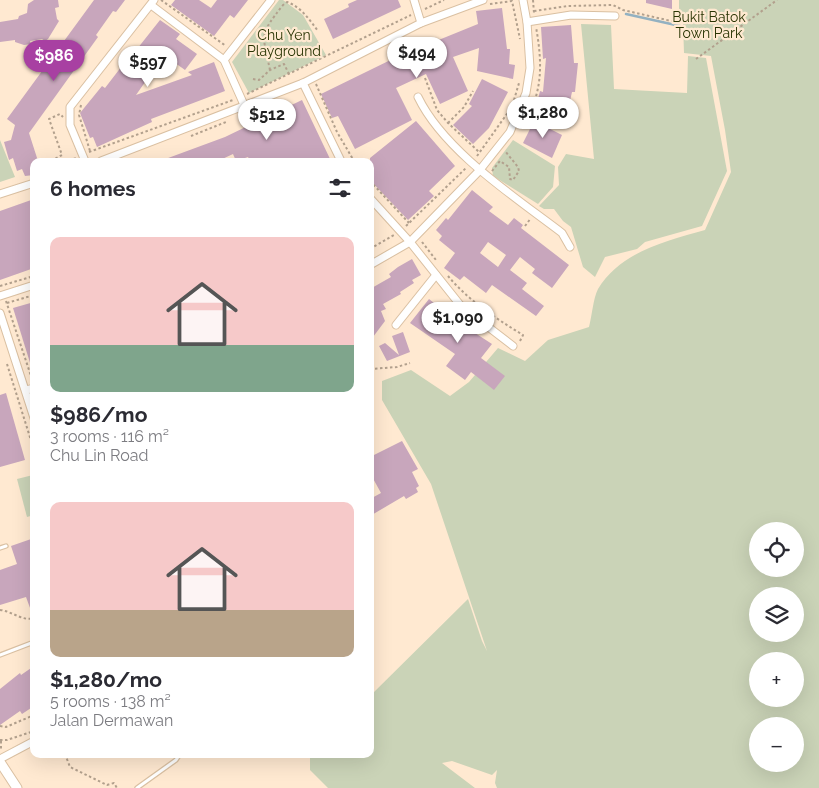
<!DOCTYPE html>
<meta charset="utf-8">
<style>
body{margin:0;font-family:Raleway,sans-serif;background:#f7f7f7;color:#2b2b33;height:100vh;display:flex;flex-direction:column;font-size:19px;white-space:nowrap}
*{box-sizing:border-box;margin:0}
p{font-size:16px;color:#7c7c81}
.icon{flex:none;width:28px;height:28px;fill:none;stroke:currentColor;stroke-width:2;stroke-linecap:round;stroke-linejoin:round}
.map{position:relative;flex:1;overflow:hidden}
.drawer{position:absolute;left:30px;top:158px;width:344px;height:600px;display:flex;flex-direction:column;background:#fff;border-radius:10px;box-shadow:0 5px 20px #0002}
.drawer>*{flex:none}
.controls{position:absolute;left:749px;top:522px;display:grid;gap:10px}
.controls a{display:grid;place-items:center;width:55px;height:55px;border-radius:50%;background:#fff;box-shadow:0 5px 20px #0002;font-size:25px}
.price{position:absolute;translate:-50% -42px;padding:0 11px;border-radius:18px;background:#fff;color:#222;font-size:16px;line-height:32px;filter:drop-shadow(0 1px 2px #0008)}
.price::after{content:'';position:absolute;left:50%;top:30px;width:15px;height:11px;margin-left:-8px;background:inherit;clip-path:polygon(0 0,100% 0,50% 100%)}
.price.current{background:#a840a2;color:#fff}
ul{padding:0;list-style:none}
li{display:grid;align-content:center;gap:10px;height:265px;padding:0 20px}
li span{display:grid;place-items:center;height:155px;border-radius:10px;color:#555}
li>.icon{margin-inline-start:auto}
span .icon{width:90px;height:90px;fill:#fffc;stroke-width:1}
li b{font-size:21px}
h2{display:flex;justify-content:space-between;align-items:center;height:60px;padding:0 20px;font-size:21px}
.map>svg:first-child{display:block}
.green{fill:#cad3b7;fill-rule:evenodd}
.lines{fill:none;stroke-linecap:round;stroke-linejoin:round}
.stream{stroke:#93b1c1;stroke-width:2.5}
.building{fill:#c8a6bc;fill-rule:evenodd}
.service-casing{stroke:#dac0a2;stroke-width:5.5}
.minor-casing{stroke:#dac0a2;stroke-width:9}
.tertiary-casing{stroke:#dac0a2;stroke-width:11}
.path{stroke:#b2a08d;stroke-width:2;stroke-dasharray:2.5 2.5;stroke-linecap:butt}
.service{stroke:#fff;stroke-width:3}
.minor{stroke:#fff;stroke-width:7}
.tertiary{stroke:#fff;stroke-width:9}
.labels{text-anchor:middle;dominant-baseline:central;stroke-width:4.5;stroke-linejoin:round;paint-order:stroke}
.park-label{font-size:14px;fill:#2a3504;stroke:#ffe9d1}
</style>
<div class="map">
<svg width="819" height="788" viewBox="0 0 819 788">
<rect width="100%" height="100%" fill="#ffe9d1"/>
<g class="green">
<polygon points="279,0 283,0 303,15 326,55 249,93 232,62"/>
<path d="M679,0H819V788H497L495,783L497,770L492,775L452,761L442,763L475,788H328L310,770V755L370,754V696L468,599L482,641L487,651L431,484L382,400V381L411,370L450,396L469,382L498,348L525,361L548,340L589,327C592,316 593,299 598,289C621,251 667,241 705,230L731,172L725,130L711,56L684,53L683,23L679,22ZM758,531H795V569H758ZM758,596H795V634H758ZM758,661H795V699H758ZM758,726H795V764H758Z"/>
<polygon points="581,24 611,25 614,89 687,93 688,56 706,58 727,171 702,226 645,242 637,249 605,257 595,277 583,267 571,227 563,221 554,209 544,209 539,206 559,185 558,167 566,154 594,159"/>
<polygon points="0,140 15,177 0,182"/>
<polygon points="513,140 555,166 553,187 538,204 493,176 492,168"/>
<polygon points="33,475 34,515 27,517 17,479"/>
</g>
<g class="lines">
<polyline class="stream" points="626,14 680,26"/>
</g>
<g class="building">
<polygon points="34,0 58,0 59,7 55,8 57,19 59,21 48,39 45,41 42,39 30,41 31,44 24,45 15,42 15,40 0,42 0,22 18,19 19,16 27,13 28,4"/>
<polygon points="94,0 125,0 116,12 113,11 96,35 98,37 29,133 38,161 34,161 34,175 25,176 22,169 17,171 13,158 9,160 4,142 11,140 15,125 7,119"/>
<polygon points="175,0 199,0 211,8 217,0 248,0 234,18 230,15 214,36 171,5"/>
<polygon points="357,0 398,0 401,7 333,39 324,19 349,7 348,4"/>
<polygon points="646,0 672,0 672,9 646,3"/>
<polygon points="502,8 507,49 510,49 509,64 515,65 513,79 477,71 479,48 453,57 468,91 440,104 426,74 396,88 412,120 355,149 338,116 332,118 321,94 413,49 414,50 478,24 476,11"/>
<polygon points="160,20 180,34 176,39 197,54 185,70 164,55 136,95 192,75 188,72 214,62 225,91 151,119 152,122 97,147 93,137 90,138 80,113 102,86 105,88 125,62 126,63"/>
<polygon points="571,25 574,63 578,63 575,92 572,92 565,123 534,116 540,91 543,92 546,58 543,59 541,27"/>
<polygon points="482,79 508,92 489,128 473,144 453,125 472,106 469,104"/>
<polygon points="302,100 331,161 250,161 248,157 236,161 233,154 218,161 160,161 225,137"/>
<polygon points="416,121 455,166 429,191 434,196 408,220 370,180 370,158"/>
<polygon points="534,121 562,135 552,158 523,143"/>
<path d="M472,190L493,207L489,211L508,225L514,218L523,225L521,228L569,265L552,288L532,273L535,269L520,257L510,270L527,283L522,289L544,306L536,316L492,285L486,293L464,276L460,280L444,268L455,253L439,240L442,236L436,230L446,218L448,220ZM488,242L506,255L498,267L480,253Z"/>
<polygon points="34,199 34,268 0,280 0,211"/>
<polygon points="412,259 421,275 412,280 414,283 400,292 401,294 383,304 386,309 381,311 385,321 370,341 370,289 391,277 389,274 398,267"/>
<polygon points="429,299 458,322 492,344 481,358 505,376 494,390 471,372 465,380 446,366 455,354 410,323"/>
<polygon points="34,302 34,369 32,369 13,308"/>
<polygon points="403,332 410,352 387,361 379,346 385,343 399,355 392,336"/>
<polygon points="6,393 25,460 0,467 0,395"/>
<polygon points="402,441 418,469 412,472 419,486 416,488 418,492 406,499 404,496 370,516 370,499 381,493 370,473 370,457"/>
<polygon points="34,538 34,616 33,616 26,597 0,605 0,570 17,564 11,546"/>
<polygon points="34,666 34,706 22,714 20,711 0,725 0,689 20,673 21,675"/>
</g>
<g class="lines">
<defs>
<g id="service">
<polyline points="0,548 6,546"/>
<polyline points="0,655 34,642"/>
<polyline points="137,788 176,760 180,754"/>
</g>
<g id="minor">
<polyline points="414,0 421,23"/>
<polyline points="151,5 224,60 245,107"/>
<polyline points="527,22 571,15 615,16"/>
<polyline points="224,60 271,0"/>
<polyline points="303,83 341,161"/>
<path d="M418,97C444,151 515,197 562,233L570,247"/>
<polyline points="85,161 70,125 70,107 154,0"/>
<polyline points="101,161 303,83 421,23 483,0"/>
<polyline points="0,194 34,183"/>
<polyline points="370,198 410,242 461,306 513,346"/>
<polyline points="370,265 410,242 479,171 510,132 526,93 530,68 527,22 523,0"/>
<polyline points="0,296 34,285"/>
<polyline points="0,313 34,418"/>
<polyline points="396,325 436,275"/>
<polyline points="26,390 34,388"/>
<polyline points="0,759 34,741"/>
</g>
<polyline id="tertiary" points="0,762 17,788"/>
</defs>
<use href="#service" class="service-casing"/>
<use href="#minor" class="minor-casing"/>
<use href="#tertiary" class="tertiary-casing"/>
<g class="path">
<polyline points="161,0 226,46"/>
<polyline points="533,0 534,13"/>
<polyline points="490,4 512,1 520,39"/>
<polyline points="425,9 444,0"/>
<polyline points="534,11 568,6 613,5 623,10 680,23 680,13"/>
<polyline points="696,59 777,0"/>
<path d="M270,70C262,32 259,36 283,5L287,2C301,7 309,19 318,31"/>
<polyline points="425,78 437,110 448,123 479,152"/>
<polyline points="253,79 259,80 270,70 284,64 289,74"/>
<polyline points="316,84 337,132 354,161"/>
<polyline points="247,94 411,15"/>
<polyline points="514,100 519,83"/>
<polyline points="81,105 79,115 90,151"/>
<polyline points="448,123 464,107 473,91"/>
<path d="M523,123C544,93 542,61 536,27"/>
<polyline points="191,136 226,122"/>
<polyline points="89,152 233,100"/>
<polyline points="477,156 509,111"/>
<polyline points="51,161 62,155 49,119 60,114 63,117"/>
<polyline points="69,161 76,158"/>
<polyline points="492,171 500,161 509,167 510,179 513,180 519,171 518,167 505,151"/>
<polyline points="370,181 409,223"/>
<polyline points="406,226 467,167"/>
<polyline points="525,226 531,218"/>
<polyline points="422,242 436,260"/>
<polyline points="370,249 394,235"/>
<path d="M448,276C468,300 495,318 523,335L520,341"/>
<polyline points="0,286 34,276"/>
<polyline points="6,301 33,382"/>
<polyline points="7,303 34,295"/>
<polyline points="7,364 34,450"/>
<polyline points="370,369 397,367 410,363"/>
<path d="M0,610C12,611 23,622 34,618"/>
<polyline points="0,726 6,727 34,715"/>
<polyline points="0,740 7,740 34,731"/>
<polyline points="1,741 1,751"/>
<polyline points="65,754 70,767 107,785 114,783 117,788"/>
</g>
<use href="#service" class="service"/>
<use href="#minor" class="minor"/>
<use href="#tertiary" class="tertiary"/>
</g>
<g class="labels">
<g class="park-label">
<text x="709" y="17">Bukit Batok<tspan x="709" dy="16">Town Park</tspan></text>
<text x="284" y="35">Chu Yen<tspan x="284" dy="16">Playground</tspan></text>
</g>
</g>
</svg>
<div class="controls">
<a><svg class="icon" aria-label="locate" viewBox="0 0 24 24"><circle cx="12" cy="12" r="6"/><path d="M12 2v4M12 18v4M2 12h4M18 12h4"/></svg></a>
<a><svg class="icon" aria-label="layers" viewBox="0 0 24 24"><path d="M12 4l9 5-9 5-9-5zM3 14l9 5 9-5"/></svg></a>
<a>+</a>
<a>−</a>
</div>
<b class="price" style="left:417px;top:79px">$494</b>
<b class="price current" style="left:54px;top:82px">$986</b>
<b class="price" style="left:148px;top:88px">$597</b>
<b class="price" style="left:543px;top:139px">$1,280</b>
<b class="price" style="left:267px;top:141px">$512</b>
<b class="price" style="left:458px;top:344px">$1,090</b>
<section class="drawer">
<h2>6 homes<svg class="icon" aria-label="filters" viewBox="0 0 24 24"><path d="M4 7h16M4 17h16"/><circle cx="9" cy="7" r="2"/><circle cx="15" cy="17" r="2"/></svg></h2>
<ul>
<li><span style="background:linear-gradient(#f6c9c9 70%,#7fa58c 0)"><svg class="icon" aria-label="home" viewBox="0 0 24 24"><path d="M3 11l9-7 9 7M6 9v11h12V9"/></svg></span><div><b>$986/mo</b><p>3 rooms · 116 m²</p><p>Chu Lin Road</p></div></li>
<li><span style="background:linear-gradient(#f6c9c9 70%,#b9a48a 0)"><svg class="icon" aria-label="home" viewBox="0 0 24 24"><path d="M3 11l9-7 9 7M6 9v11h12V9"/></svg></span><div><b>$1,280/mo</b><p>5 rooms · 138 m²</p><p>Jalan Dermawan</p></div></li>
</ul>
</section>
</div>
